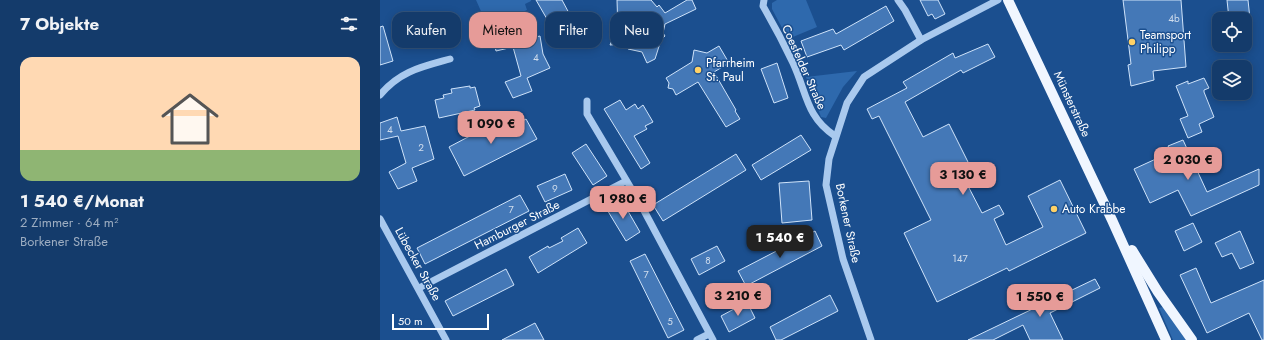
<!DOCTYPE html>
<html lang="de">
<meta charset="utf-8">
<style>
body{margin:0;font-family:Jost,sans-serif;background:#214673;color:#f1f3f6;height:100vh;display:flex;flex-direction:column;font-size:15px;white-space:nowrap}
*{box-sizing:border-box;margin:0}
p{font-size:13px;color:#9dadc1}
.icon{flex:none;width:22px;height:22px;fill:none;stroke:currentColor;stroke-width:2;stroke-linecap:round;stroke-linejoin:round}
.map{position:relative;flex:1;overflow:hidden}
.panel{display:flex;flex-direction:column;background:#143b6b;width:380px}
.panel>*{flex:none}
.top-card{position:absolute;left:12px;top:12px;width:380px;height:36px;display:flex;gap:8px}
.tools{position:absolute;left:832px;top:12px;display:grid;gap:8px}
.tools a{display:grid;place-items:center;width:40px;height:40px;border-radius:8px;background:#143b6b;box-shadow:0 2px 10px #0003,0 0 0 1px #33557e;font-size:20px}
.scale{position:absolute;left:12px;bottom:10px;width:97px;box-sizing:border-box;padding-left:4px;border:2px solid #fff;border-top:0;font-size:11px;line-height:14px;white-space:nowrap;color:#fff;-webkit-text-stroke:3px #1b4f8f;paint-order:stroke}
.price{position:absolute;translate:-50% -34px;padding:0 9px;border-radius:8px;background:#e69b98;color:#111;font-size:13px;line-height:26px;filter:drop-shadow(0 1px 2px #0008)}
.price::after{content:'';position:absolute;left:50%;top:24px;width:12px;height:9px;margin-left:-6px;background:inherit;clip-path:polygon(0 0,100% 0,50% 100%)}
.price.current{background:#222;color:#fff}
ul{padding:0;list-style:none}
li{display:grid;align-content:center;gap:8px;height:212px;padding:0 20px}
li span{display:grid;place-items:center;height:124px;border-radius:12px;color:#555}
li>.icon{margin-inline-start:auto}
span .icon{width:72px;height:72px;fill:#fffc;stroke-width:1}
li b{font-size:17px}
h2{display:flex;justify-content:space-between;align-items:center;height:48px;padding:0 20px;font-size:17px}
.chip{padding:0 14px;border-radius:12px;background:#143b6b;box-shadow:0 2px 10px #0003,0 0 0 1px #33557e;font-size:14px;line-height:36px}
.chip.current{background:#e69b98;color:#111}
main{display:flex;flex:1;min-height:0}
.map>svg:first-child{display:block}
.green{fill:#2e69ad}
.building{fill:#4478b7;stroke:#cfe3fa}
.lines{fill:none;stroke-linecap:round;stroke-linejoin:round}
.minor{stroke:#a9c9ee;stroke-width:7}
.major{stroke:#f0f6ff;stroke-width:10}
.poi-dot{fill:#ffd166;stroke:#1b4f8f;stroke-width:1.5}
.labels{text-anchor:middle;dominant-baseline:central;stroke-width:3;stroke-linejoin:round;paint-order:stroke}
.number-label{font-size:10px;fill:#d0dded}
.poi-label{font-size:12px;fill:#fff;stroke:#1b4f8f;text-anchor:start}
.street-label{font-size:12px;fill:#fff;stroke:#1b4f8f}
</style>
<main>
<section class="panel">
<h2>7 Objekte<svg class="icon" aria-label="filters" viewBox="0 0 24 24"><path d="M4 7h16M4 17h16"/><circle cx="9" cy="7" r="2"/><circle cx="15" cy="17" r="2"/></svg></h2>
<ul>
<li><span style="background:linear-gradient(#ffd9b3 75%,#8fb573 0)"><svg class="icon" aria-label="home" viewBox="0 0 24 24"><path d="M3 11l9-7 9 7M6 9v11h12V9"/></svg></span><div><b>1 540 €/Monat</b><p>2 Zimmer · 64 m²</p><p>Borkener Straße</p></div></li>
</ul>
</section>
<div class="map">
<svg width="884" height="340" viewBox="0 0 884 340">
<rect width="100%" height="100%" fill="#1b4f8f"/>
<g class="green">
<polygon points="96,0 151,0 151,1 145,4 147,10 108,27"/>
<polygon points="397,0 426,0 437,27 408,39 392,9 392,3"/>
<polygon points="477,71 463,87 446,118 441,117 426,77"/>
<polygon points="783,307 806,340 793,340 779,308"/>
</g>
<g class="building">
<polygon points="156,0 182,0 190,15 171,26"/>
<polygon points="237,0 271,0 277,7 279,5 285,13 307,0 312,0 316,9 285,24 283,33 285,36 281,40 275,59 267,63 262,52 248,49 243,44 230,45 233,38 231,34 238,31"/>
<polygon points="540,0 558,0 565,14 555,19 552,14 548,16"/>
<polygon points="743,0 801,0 806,67 773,71 774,80 751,86 748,65 751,64"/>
<polygon points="847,0 868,0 870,19 849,19"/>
<polygon points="506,6 514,21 464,50 461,45 427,57 421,41 453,29 456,34"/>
<polygon points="3,26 13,61 0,65 0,27"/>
<polygon points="132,28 138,41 160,36 163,54 170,68 147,78 152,91 133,98 125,82 141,76 133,47 116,51 112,34"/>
<polygon points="608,44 615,57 583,73 581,70 525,102 543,137 569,124 597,180 587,184 602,213 619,205 624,214 614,219 626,245 663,227 648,196 680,180 706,233 629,271 627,268 557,302 524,233 551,220 499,116 492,119 487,109 527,88 523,82 573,53 575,58"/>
<polygon points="339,46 349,63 334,72 356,110 355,111 360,119 346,127 318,82 296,95 293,89 288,88 289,83 286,78 312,62 314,50 327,53"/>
<polygon points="397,63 408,98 394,103 381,69"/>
<polygon points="824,78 829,88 824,90 824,92 834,117 819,124 822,132 808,138 800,119 808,116 796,86 808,81 808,84"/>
<polygon points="90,86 90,88 95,87 100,106 94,108 95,110 59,118 55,100 64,98 63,95 72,93 71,89"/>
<polygon points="240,100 246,110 255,104 258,109 263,105 273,122 265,126 267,129 254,136 270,163 261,169 224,109"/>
<polygon points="17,117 21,131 45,126 54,159 32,168 37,181 18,189 9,172 26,163 18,136 0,140 0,123"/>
<polygon points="126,117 131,127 146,119 157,139 84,176 69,147"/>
<polygon points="421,135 431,150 381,180 372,165"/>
<polygon points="803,140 827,192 879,169 879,185 811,216 798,190 770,203 754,169 791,152 788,146"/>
<polygon points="206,144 227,176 213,185 192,153"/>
<polygon points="356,154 366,170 283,221 273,205"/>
<polygon points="185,174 192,190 165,202 157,186"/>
<polygon points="429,181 432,220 402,223 399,183"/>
<polygon points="140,195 149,211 45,264 37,248"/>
<polygon points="241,199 260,232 246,241 226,208"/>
<polygon points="813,223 822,242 804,251 795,231"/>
<polygon points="198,228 207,243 158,273 149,257 168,246 169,248 183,241 181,238"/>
<polygon points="435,231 442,246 366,286 358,271"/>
<polygon points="860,231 874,263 860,269 852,253 842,257 835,243"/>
<polygon points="337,246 345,261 319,275 311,259"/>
<polygon points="265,254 304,330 288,338 250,261"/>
<polygon points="816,268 831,303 884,280 884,340 882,340 869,313 827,333 800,275"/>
<polygon points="126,269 134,285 73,316 65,301"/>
<polygon points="715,279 720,288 670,313 683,340 650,340 643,325 613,340 588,340"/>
<polygon points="450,295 458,311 401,340 396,340 390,327"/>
<polygon points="367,302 375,318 349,332 341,316"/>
<polygon points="155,323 164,340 122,340"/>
</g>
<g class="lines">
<g class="minor">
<path d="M384,0L383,6C394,25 404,44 413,63C427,93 426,117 455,136"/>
<polyline points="518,0 525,10 541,40"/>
<path d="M0,95C20,71 41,67 70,59"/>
<polyline points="207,101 207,114 261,205 333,340"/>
<polyline points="0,219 66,340"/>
<polyline points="39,288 246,181"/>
<polyline points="317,340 329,334"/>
<polyline points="491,340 463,259 446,185 449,159 467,103 484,77 541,40 618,0"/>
</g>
<g class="major">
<polyline points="628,0 732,220 786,340"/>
<polyline points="752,250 778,292 812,340"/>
</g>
</g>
<g class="poi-dot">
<circle cx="752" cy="42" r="4"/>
<circle cx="318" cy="70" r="4"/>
<circle cx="674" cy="209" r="4"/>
</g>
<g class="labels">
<g class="number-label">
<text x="794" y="18">4b</text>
<text x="156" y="57">4</text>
<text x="10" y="129">4</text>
<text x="41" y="147">2</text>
<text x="175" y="188">9</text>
<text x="131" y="209">7</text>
<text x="580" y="258">147</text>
<text x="328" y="260">8</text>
<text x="266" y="274">7</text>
<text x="290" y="321">5</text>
</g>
<g class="poi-label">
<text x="760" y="35">Teamsport<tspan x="760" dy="14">Philipp</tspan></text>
<text x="326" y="63">Pfarrheim<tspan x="326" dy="14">St. Paul</tspan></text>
<text x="682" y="209">Auto Krabbe</text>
</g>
<g class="street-label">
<text transform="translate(424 67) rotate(66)">Coesfelder Straße</text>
<text transform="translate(692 104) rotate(65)">Münsterstraße</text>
<text transform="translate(468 223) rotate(78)">Borkener Straße</text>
<text transform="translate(137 225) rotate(-27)">Hamburger Straße</text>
<text transform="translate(38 264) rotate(61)">Lübecker Straße</text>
</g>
</g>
</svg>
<div class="tools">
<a><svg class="icon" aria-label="locate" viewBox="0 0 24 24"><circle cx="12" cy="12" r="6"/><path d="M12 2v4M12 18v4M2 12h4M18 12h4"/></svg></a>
<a><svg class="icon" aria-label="layers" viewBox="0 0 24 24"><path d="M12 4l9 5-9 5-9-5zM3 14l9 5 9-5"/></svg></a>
</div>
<div class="scale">50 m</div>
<b class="price" style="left:111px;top:145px">1 090 €</b>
<b class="price" style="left:808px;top:181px">2 030 €</b>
<b class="price" style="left:583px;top:196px">3 130 €</b>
<b class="price" style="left:243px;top:220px">1 980 €</b>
<b class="price current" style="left:400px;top:259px">1 540 €</b>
<b class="price" style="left:358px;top:317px">3 210 €</b>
<b class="price" style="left:660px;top:318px">1 550 €</b>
<div class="top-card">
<a class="chip">Kaufen</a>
<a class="chip current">Mieten</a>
<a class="chip">Filter</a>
<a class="chip">Neu</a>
</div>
</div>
</main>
